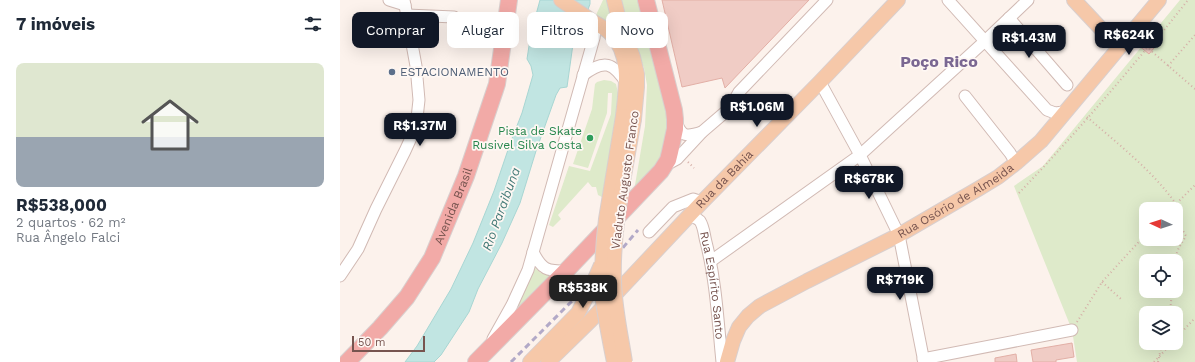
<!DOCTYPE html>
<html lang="pt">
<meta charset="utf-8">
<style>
body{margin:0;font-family:"Work Sans",sans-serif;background:#f6f6f7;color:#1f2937;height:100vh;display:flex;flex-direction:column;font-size:15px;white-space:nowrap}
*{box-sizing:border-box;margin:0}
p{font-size:13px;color:#747a83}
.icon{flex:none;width:22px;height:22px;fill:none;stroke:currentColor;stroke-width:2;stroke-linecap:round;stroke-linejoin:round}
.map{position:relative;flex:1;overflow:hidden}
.side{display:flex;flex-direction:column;background:#fff;width:340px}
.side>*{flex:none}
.guide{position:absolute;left:12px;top:12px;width:380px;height:36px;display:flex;gap:8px}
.needle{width:26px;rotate:273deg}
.buttons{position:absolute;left:799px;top:202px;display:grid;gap:8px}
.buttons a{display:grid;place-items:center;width:44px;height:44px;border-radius:8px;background:#fff;box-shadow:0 4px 16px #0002;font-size:20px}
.scale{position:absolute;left:12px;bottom:10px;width:73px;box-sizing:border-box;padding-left:4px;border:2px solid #77544f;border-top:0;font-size:11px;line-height:14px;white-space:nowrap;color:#77544f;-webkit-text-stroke:3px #fef7f3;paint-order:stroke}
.price{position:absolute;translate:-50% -34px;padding:0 9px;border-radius:8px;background:#111827;color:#fff;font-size:13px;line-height:26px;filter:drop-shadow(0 1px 2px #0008)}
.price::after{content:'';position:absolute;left:50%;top:24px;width:12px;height:9px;margin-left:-6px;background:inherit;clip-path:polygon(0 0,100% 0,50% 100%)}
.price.selected{background:#222;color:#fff}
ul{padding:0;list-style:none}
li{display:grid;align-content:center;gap:8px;height:212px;padding:0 16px}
li span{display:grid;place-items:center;height:124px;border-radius:8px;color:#555}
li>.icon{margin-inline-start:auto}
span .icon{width:72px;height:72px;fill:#fffc;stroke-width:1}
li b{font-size:17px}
h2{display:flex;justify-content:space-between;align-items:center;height:48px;padding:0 16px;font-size:17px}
.tag{padding:0 14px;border-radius:8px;background:#fff;box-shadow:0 4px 16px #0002;font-size:14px;line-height:36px}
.tag.selected{background:#111827;color:#fff}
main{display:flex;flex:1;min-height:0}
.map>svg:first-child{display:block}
.green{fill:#deeaca;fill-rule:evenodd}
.water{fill:#c1e5e2;stroke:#a8d6d3}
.building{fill:#f0ccc5;stroke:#e2afa6}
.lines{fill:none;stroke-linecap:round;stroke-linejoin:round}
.minor-casing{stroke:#d1bab4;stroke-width:13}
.major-casing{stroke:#d9cfce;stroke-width:16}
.highway-casing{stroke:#d9cfce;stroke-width:18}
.path{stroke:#d5afa7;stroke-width:2;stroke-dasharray:1 3;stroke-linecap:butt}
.minor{stroke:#fff;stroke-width:11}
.major{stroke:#f6c8a9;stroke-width:14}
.highway{stroke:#f2aaa7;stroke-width:16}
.rail{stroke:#b2a9c7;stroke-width:3;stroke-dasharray:6 4;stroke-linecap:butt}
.major-bridge-casing{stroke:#d9cfce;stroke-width:16;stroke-linecap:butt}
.major-bridge{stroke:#f6c8a9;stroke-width:14}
.service-dot{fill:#5c6f8a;stroke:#fef7f3;stroke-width:1.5}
.leisure-dot{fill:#2e9e5b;stroke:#fef7f3;stroke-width:1.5}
.labels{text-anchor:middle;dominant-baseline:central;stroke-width:3.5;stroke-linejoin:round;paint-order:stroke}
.service-label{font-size:12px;fill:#4e5e75;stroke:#fef7f3;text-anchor:start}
.leisure-label{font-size:12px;fill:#27864d;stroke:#fef7f3;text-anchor:end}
.street-label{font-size:12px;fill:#77544f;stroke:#fef7f3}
.water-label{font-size:13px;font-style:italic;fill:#437a77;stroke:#fef7f3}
.district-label{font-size:16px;font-weight:bold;fill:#7a6792;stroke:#fef7f3}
</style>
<main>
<section class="side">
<h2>7 imóveis<svg class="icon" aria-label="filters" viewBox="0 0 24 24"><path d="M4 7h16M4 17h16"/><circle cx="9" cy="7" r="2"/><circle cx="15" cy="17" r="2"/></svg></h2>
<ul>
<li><span style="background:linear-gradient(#dfe7d0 60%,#9aa5b1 0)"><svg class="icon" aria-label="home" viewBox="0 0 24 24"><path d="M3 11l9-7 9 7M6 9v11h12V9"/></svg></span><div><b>R$538,000</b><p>2 quartos · 62 m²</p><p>Rua Ângelo Falci</p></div></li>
</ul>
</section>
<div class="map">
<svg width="855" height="362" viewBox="0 0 855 362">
<rect width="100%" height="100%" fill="#fcf2ec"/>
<g class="green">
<polygon points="263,0 269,0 271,11 265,22 256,15"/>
<polygon points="280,0 300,0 330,118 323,156 294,191 305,126 307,85 304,68 284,18"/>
<path d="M840,0H855V362H737L732,330L674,186L703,166ZM806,209H836V239H806ZM806,261H836V291H806ZM806,313H836V343H806Z"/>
<polygon points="264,80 271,81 276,84 279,97 276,116 262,197 258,195 256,187 252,187 248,182 218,215 221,219 213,227 209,225 229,166 250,171 271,114 272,93 268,93 267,113 248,168 233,164 252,109 255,84 257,82"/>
<polygon points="195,268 201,273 215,275 171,319"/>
</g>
<polygon class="water" points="200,0 250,0 250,4 242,26 237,32 233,44 227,87 220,88 216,95 196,151 180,203 162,243 138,289 129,312 101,355 94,362 65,362 77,346 111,289 133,243 154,191 171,141 182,113 193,75 191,66 187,59 191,33"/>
<g class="building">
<polygon points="322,0 469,0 385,88 382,78 342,87"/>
<polygon points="804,39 814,48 809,54 798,45"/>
<polygon points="732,343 734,357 716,360 716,362 693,362 691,350"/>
<polygon points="676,354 677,362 655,362 655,358"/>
</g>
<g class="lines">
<defs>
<g id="minor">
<polyline points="49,0 65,5"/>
<polyline points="608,0 707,110 715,113 724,112"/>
<polyline points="67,15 114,17"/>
<polyline points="669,18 727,85"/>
<path d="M243,75C264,59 273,62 287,84"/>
<polyline points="480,82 520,155 559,235 584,362"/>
<polyline points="625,96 670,153 676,163"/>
<path d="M336,121C341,137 346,137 362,132"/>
<polyline points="324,166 337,159 362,132 390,108 399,92 487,0"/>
<path id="s1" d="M349,216C353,217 357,218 360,221C364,227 364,235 366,242C376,281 378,322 382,362"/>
<polyline points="309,232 333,207 353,199 362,202"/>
<path d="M193,252C202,270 207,271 226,271"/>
<polyline points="371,261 520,155 645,41 688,0"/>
<polyline points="0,276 18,249 36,209 65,151 76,127 79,100 76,66 64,0"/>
<polyline points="153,339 172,305 188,270 254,38 255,30 253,22"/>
<polyline points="583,359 732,330"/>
</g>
<g id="major">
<path d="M221,0C231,7 242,14 252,21C258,25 265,28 270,33C292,54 286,89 283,116"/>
<polyline points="274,0 279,20 293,57 297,74 297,87 294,119"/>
<polyline points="734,0 764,32 776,35 783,34 794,29"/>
<polyline points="190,362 238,313 251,288"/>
<path id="s2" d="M208,362L250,321L362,202L480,82L558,0"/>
<path id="s3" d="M387,362L393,341L399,327L408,316L420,306L467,281L559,235L638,189L658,177L676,163L701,141L819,0"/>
</g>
<g id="highway">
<path id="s4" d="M7,362L40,328L67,297L92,258L126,176L155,90L157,84L169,0"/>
<polyline points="136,362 226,271 321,171 328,160 330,152 335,129 335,119 334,110 306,0"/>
</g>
</defs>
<use href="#minor" class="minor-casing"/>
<use href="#major" class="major-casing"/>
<use href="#highway" class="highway-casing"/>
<g class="path">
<polyline points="809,49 855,89"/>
<polyline points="828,66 855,35"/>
<path d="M747,117C778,144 812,170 836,204"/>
<polyline points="348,162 354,168"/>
<path d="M679,193C723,147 766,98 807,48L809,49L848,0"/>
<polyline points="831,209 855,185"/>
<path d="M835,261C836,251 841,244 846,236L838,222L837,212L836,210"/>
<polyline points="762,282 781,299"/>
<polyline points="830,313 832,291"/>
<polyline points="737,322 762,282 806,234"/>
<polyline points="836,338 855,318"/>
<polyline points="814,362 832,343"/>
<polyline points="818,362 822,343"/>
</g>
<use href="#minor" class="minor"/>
<use href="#major" class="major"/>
<use href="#highway" class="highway"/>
<polyline class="rail" points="171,362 269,264 298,230"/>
<defs>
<g id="major-bridge">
<polyline points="251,288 261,265"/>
<path d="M274,362C270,342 266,322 263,301C261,276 263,244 266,219L283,116"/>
<path d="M285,362C281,336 275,310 274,283C272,228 285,173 294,119"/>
</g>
</defs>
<use href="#major-bridge" class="major-bridge-casing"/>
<use href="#major-bridge" class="major-bridge"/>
</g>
<circle class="service-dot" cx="52" cy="72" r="4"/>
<circle class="leisure-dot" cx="250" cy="138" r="4"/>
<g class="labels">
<g class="service-label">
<text x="60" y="72">ESTACIONAMENTO</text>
</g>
<g class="leisure-label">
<text x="242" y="131">Pista de Skate<tspan x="242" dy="14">Rusivel Silva Costa</tspan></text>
</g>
<g class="street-label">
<text transform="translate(285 180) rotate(-82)">Viaduto Augusto Franco</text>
<text stroke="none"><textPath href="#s2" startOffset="254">Rua da Bahia</textPath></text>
<text stroke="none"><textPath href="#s3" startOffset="289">Rua Osório de Almeida</textPath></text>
<text stroke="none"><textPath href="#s4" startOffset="191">Avenida Brasil</textPath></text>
<text stroke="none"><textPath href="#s1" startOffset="78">Rua Espírito Santo</textPath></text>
</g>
<g class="water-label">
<text transform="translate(161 209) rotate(-70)">Rio Paraibuna</text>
</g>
<g class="district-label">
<text x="599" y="61">Poço Rico</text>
</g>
</g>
</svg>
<div class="buttons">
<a><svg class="needle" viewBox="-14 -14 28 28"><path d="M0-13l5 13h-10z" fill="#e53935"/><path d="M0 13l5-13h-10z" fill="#747a83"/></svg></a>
<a><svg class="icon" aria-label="locate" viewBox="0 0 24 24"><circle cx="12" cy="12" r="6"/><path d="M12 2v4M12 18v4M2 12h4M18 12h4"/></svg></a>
<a><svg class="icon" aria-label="layers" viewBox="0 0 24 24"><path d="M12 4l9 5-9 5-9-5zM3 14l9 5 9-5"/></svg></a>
</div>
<div class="scale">50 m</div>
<b class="price" style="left:789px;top:56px">R$624K</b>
<b class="price" style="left:689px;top:59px">R$1.43M</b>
<b class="price" style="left:417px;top:128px">R$1.06M</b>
<b class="price" style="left:80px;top:147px">R$1.37M</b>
<b class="price" style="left:529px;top:200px">R$678K</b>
<b class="price" style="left:560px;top:301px">R$719K</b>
<b class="price selected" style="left:243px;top:309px">R$538K</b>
<div class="guide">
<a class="tag selected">Comprar</a>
<a class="tag">Alugar</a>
<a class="tag">Filtros</a>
<a class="tag">Novo</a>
</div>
</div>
</main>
